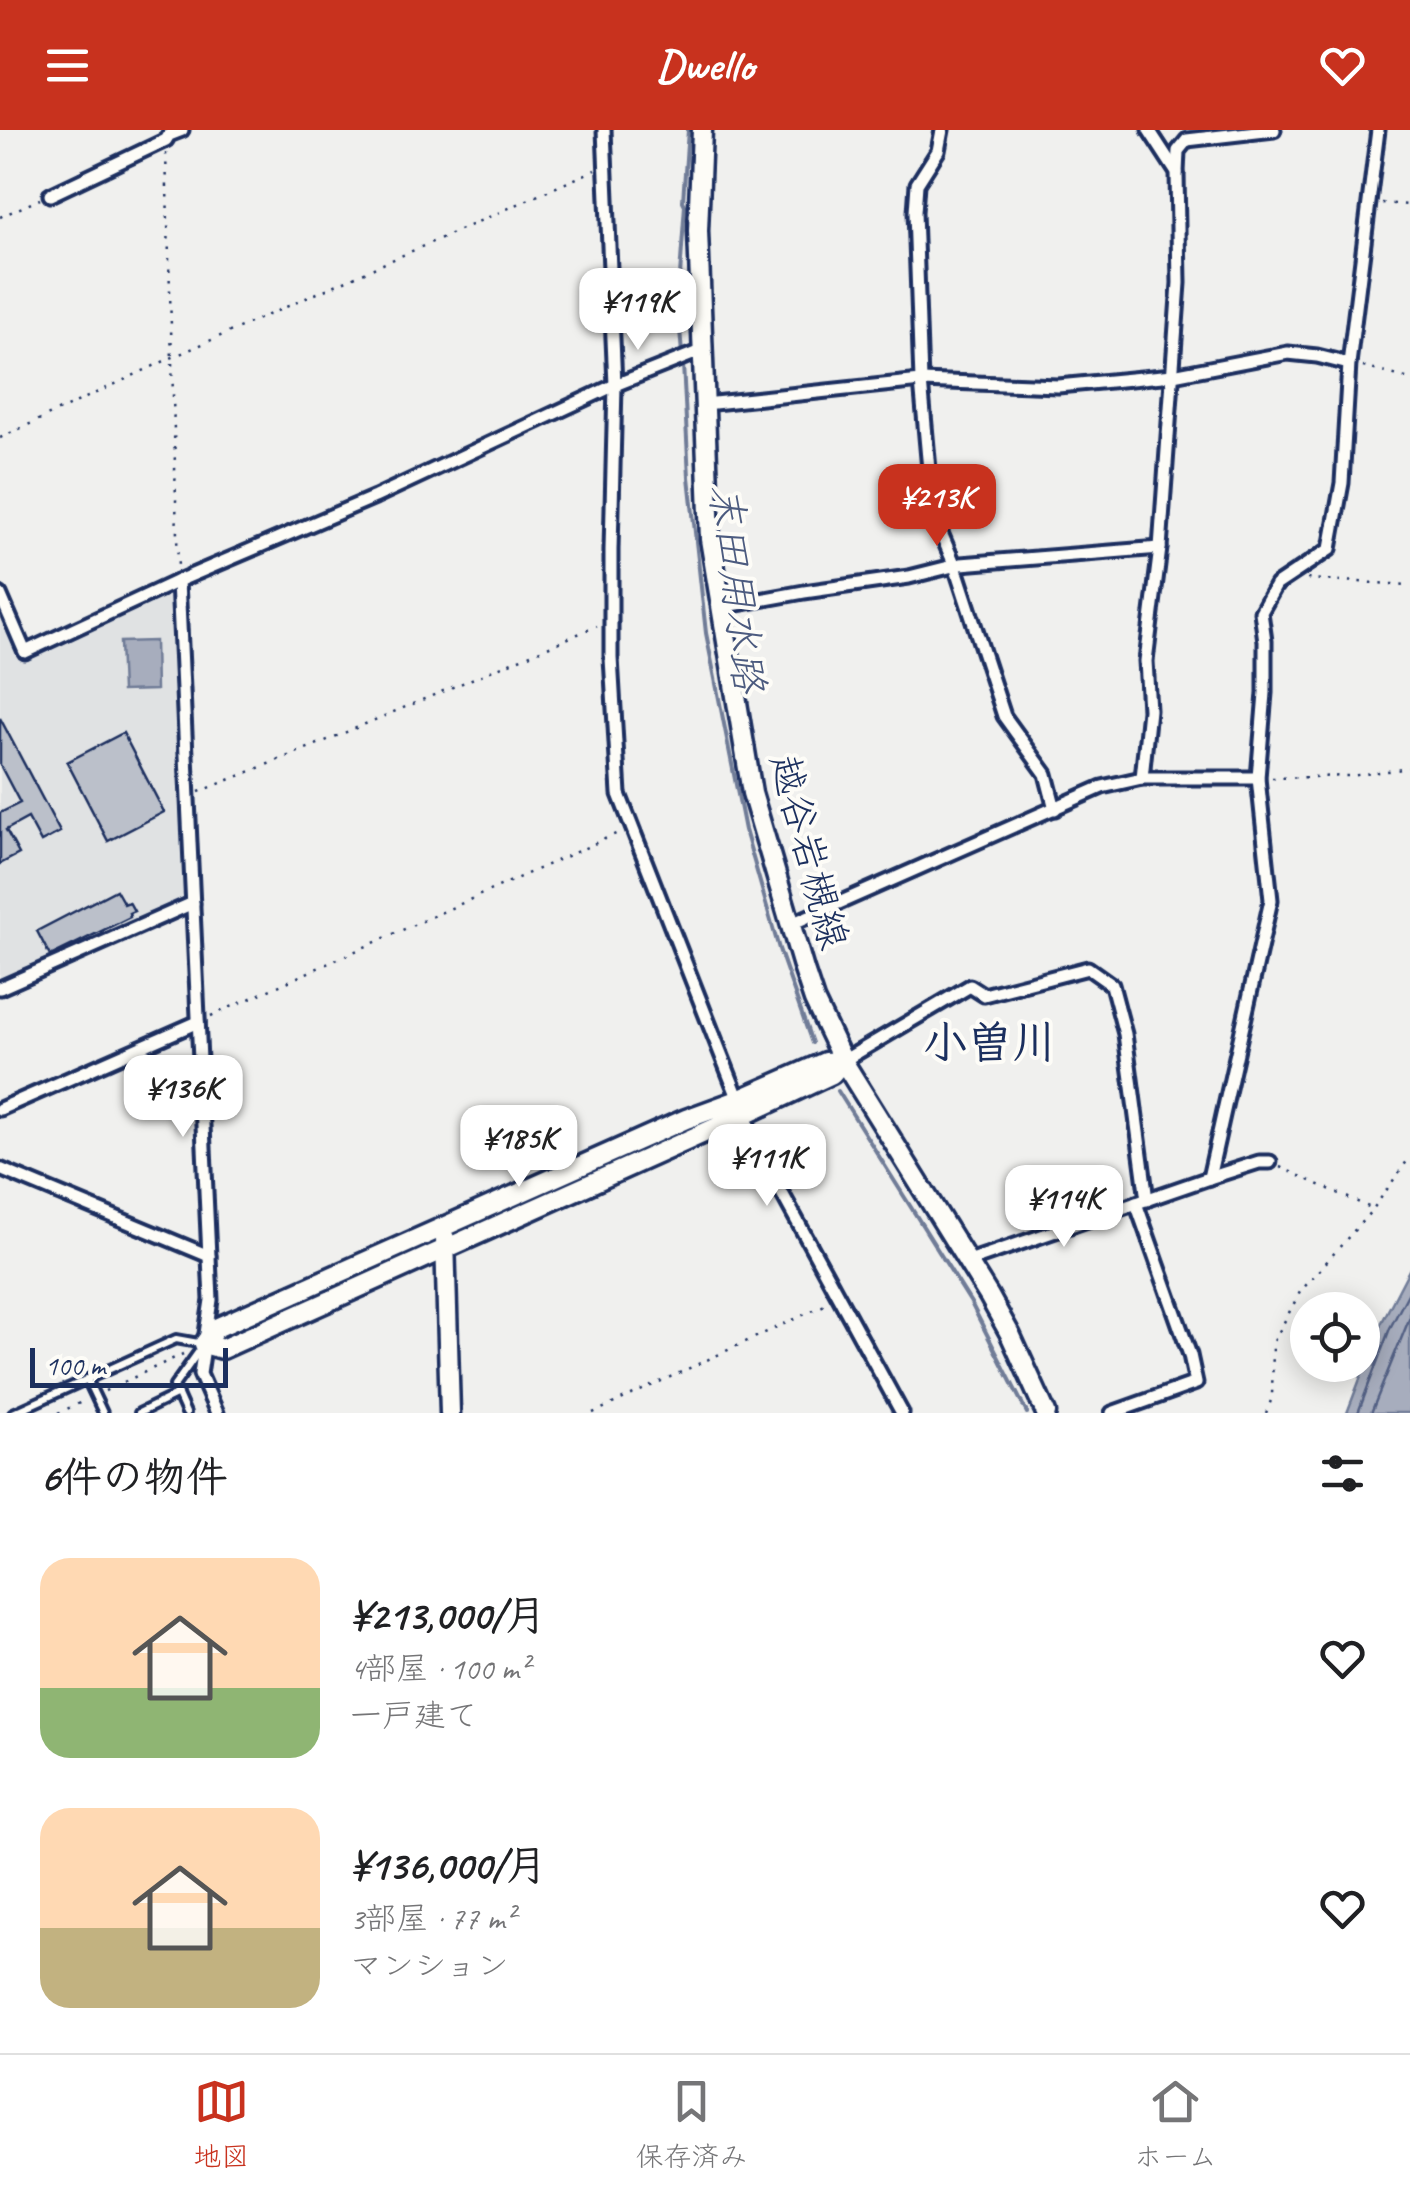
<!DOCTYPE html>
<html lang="ja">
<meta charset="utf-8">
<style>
body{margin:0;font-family:Caveat,"Klee One",sans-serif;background:#f2f2f2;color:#202124;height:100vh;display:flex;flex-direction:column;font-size:38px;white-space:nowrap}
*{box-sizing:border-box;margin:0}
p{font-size:32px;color:#757577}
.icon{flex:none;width:55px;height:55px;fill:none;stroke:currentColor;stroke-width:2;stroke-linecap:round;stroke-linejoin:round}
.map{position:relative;height:1283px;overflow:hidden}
.details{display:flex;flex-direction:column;background:#fff;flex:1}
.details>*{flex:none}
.buttons{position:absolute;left:1290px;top:1162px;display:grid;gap:20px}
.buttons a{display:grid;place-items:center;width:90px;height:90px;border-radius:50%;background:#fff;box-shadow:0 5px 25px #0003;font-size:50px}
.scale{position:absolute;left:30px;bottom:25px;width:198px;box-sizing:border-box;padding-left:10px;border:5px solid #1b2f5e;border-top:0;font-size:28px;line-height:35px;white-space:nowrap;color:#1b2f5e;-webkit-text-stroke:8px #fdfcf7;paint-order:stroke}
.price{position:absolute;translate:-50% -85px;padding:0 22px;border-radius:20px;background:#fff;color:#222;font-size:32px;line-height:65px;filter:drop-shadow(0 2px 5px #0008)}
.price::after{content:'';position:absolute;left:50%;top:60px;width:30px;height:22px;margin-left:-15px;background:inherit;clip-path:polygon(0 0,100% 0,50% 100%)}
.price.selected{background:#c8321e;color:#fff}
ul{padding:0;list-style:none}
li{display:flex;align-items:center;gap:30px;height:250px;padding:0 40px}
li span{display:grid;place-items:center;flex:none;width:280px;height:200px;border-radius:30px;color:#555}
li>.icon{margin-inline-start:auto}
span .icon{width:120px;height:120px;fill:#fffc;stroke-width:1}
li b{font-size:42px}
h2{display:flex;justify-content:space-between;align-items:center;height:120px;padding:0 40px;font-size:42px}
header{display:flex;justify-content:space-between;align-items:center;height:130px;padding:0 40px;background:#c8321e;color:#fff;font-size:45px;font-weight:600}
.tabs{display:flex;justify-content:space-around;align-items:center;height:140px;border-top:2px solid #e0e0e0;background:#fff;font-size:28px;color:#757577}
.tabs a{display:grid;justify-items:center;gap:5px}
.tabs .selected{color:#c8321e}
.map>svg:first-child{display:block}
.built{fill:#e0e2e3}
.water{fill:#a7adbd;stroke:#6f7b97;stroke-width:2.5}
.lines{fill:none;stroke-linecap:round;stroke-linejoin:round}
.shore{stroke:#536184;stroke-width:2.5}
.stream{stroke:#6f7b97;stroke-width:4}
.building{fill:#bbc0ca;stroke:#1b2f5e;stroke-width:2.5}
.lane-casing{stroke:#1b2f5e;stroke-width:14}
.street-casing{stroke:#1b2f5e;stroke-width:19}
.secondary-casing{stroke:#1b2f5e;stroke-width:25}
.primary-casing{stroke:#1b2f5e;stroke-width:25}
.path{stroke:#1b2f5e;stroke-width:2.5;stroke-dasharray:2.5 8;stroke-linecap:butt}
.lane{stroke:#fdfcf7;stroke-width:6}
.street{stroke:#fdfcf7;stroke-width:11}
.secondary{stroke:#fdfcf7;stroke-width:18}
.primary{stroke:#fdfcf7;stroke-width:18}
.labels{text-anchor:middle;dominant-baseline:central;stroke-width:8;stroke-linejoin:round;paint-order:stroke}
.street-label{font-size:40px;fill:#1b2f5e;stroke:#fdfcf7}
.water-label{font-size:42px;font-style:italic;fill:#4c5b7f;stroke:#fdfcf7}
.quarter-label{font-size:45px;font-weight:bold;fill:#1b2f5e;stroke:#fdfcf7}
</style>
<header><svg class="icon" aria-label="menu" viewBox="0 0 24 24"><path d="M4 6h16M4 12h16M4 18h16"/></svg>Dwello<svg class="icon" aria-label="heart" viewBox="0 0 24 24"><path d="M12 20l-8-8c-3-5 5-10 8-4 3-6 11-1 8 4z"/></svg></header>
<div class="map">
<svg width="1410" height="1283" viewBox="0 0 1410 1283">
<rect width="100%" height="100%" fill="#f0f0ee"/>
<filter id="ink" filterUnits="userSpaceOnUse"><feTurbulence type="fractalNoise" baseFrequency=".01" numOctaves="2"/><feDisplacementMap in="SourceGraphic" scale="20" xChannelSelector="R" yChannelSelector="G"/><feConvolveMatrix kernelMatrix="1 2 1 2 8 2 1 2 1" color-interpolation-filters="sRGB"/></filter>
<g filter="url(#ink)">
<polygon class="built" points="167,465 173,472 184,764 177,771 0,852 0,483 20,530"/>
<g class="water">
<polygon points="155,511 156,560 122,561 120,512"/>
<polygon points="1410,1138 1410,1283 1347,1283 1381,1194"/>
</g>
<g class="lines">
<g class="shore">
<polyline points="1358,1283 1390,1198 1410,1160"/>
<polyline points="1371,1283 1410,1187"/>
</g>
<g class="stream">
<polyline points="682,224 678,174 685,75 683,71 688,0"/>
<polyline points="683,234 689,347 706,503 745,700 779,819 812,913"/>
<polyline points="838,961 971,1173 1027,1283"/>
</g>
</g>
<g class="building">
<polygon points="0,588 60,702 41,712 28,688 6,700 19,724 0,734 0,683 20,673 0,635"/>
<polygon points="123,603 164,682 108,711 67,632"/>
<polygon points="116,760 124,774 129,772 134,781 129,783 130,787 50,826 37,801"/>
</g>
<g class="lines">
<defs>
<g id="lane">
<polyline points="87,1249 103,1283"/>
<polyline points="13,1283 176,1209 204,1214 174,1256 186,1283"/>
<polyline points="139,1283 178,1264"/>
</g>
<g id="street">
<polyline points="604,0 615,255 611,420 611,528 619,664 759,1021 902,1283"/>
<polyline points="942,0 938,21 917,54 915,82 921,251 933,384 955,436 1004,586 1046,644 1055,679"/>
<polyline points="1177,43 1178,21 1187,10 1274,0"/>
<polyline points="50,65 166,10 169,5 182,0"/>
<polyline points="705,274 921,251 1058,256 1173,245 1288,223 1317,226 1349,234"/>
<polyline points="178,451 211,1170 200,1244 217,1283"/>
<polyline points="0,464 25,522 178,451 375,367 615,255 703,220"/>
<polyline points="721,477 804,462 909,447 961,434 1160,418"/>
<polyline points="1142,648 1149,580 1146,531 1160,418 1179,153 1177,43 1149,0"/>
<polyline points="789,795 1102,657 1142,648 1258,648"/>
<polyline points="0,858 193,773"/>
<polyline points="843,931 970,856 984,865 1088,838 1112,855 1125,904 1147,1070"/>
<polyline points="0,979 198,892"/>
<polyline points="0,1039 209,1126"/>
<polyline points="1209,1048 1271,770 1258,648 1265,563 1265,511 1261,482 1276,455 1330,419 1342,353 1349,234 1378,0"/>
<polyline points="969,1131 1209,1048 1259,1032 1270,1032"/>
<polyline points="1112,1283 1196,1253 1190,1225 1136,1073"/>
</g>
<g id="secondary">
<polygon points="843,931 832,944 744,985 222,1219 204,1214 216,1198 686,989 738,970 825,932"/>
<polyline points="445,1108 450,1283"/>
</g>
<polyline id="primary" points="702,0 698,101 710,409 752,663 804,840 814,870 843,931 989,1166 1010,1204 1046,1283"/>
</defs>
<use href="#lane" class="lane-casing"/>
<use href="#street" class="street-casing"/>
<use href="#secondary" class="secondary-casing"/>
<use href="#primary" class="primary-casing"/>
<g class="path">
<polyline points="166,23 178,440"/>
<polyline points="1382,73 1410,75"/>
<polyline points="0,87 40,69"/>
<polyline points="1363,237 1410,249"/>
<polyline points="0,308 173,227 595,40"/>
<polyline points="1307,449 1410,455"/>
<polyline points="1272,648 1350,646 1410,638"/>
<polyline points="199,662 318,614 597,496"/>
<polyline points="211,886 618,703"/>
<polyline points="1280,1037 1373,1079"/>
<polyline points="105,1261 183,1224"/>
<polyline points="58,1283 84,1271"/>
<polyline points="593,1283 829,1173"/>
<polyline points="1266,1283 1272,1268 1273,1213 1300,1162 1373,1079 1410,1027"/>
</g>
<use href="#lane" class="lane"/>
<use href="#street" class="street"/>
<use href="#secondary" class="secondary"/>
<use href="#primary" class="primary"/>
</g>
</g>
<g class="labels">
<g class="street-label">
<text transform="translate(809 722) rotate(75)">越谷岩槻線</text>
</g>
<g class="water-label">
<text transform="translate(737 458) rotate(83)">末田用水路</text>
</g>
<g class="quarter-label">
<text x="990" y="913">小曽川</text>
</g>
</g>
</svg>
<div class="buttons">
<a><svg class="icon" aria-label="locate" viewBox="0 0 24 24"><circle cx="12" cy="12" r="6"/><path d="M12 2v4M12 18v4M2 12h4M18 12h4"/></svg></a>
</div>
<div class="scale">100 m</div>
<b class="price" style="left:638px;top:223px">¥119K</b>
<b class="price selected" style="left:937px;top:419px">¥213K</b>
<b class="price" style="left:183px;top:1010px">¥136K</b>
<b class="price" style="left:519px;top:1060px">¥185K</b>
<b class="price" style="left:767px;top:1079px">¥111K</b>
<b class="price" style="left:1064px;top:1120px">¥114K</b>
</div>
<section class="details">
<h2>6件の物件<svg class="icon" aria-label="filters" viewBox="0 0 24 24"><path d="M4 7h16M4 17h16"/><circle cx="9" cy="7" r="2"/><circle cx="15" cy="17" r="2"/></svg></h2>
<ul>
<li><span style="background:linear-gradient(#ffd9b3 65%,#8fb573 0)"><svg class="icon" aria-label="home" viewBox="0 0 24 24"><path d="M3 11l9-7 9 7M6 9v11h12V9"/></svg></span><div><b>¥213,000/月</b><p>4部屋 · 100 m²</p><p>一戸建て</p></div><svg class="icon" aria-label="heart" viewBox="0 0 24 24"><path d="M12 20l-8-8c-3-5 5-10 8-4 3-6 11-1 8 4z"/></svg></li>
<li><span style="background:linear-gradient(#ffd9b3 60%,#c2b280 0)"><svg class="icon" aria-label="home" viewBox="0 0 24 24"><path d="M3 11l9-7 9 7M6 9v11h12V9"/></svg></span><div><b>¥136,000/月</b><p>3部屋 · 77 m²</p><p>マンション</p></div><svg class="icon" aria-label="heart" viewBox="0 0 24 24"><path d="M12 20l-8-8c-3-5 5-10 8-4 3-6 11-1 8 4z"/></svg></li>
</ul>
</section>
<nav class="tabs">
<a class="selected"><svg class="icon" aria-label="map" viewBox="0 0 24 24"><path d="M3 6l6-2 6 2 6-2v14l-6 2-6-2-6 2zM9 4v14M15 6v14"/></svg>地図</a>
<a><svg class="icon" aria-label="saved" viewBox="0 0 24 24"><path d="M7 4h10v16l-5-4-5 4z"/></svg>保存済み</a>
<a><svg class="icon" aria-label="home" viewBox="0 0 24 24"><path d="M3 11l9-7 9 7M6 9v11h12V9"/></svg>ホーム</a>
</nav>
